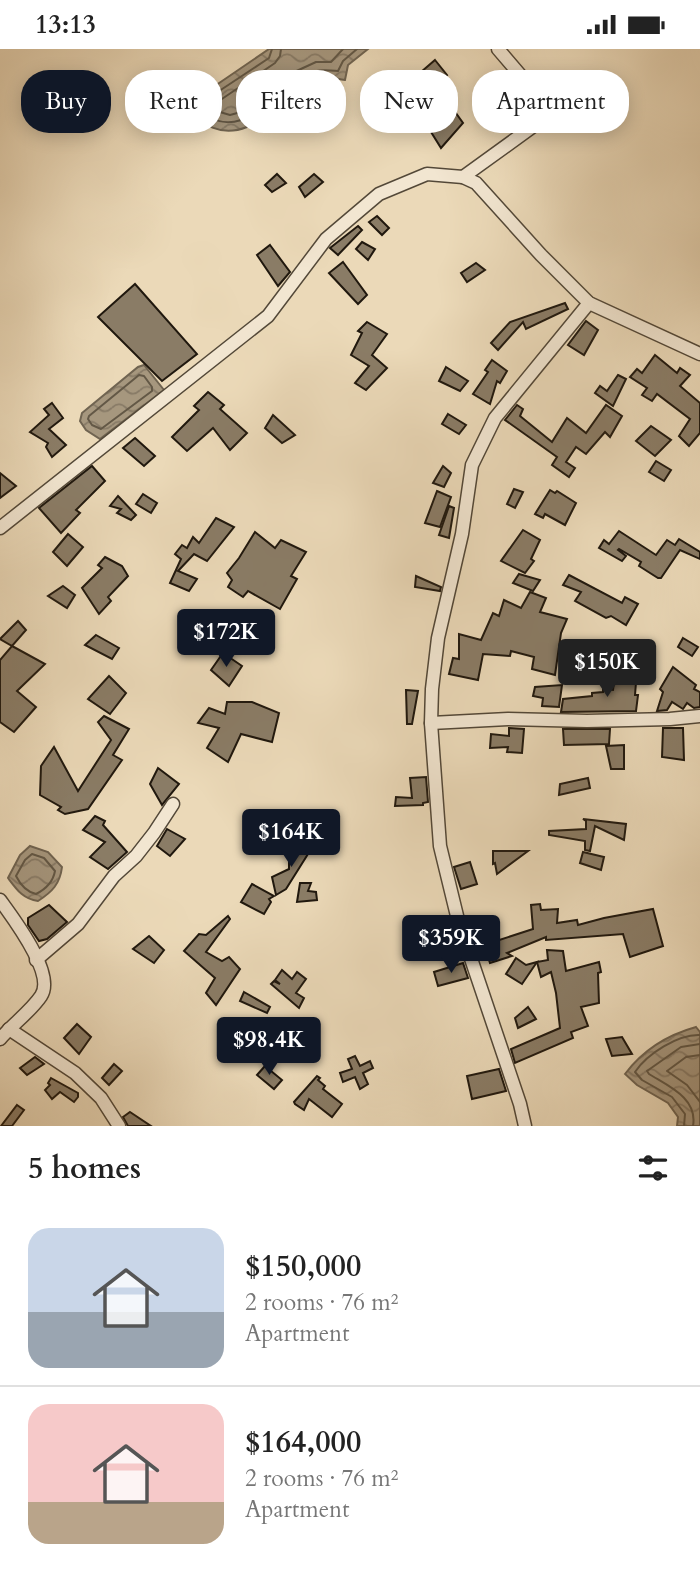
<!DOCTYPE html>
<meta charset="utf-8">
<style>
body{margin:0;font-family:Cardo,serif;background:#f2f2f2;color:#222;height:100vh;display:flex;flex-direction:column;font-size:26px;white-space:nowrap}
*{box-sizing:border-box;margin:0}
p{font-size:23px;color:#767676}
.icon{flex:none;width:38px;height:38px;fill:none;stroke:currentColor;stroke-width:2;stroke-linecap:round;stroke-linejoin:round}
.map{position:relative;height:1077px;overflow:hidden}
.side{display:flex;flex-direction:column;background:#fff;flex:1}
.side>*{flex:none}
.guide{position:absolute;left:21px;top:21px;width:658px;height:63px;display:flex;gap:14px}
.price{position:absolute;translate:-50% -60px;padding:0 16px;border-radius:7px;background:#111827;color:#fff;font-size:23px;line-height:46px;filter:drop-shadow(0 2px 4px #0008)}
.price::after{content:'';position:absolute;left:50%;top:42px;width:21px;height:16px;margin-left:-10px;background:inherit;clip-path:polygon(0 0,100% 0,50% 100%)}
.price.current{background:#222;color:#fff}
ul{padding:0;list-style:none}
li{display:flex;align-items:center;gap:21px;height:175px;padding:0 28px}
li+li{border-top:2px solid #e0e0e0}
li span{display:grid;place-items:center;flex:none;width:196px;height:140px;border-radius:21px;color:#555}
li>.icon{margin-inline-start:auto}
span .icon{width:84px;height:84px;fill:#fffc;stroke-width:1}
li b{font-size:30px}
h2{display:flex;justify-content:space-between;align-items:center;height:84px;padding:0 28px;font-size:30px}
.pill{padding:0 24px;border-radius:28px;background:#fff;box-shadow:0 4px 18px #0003;font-size:24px;line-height:63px}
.pill.current{background:#111827;color:#fff}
.status{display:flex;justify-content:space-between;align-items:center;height:49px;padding:0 35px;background:#fff;direction:ltr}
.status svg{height:19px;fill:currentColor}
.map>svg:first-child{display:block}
.water{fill:url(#water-waves);stroke:#706451;stroke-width:2}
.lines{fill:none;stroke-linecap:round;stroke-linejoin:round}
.shore{stroke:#635846;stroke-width:2}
.building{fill:#8a7c66;stroke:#20180e;stroke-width:2}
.street-casing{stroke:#534838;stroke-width:15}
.street{stroke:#f2e6d1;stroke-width:12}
</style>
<div class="status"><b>13:13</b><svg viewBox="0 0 49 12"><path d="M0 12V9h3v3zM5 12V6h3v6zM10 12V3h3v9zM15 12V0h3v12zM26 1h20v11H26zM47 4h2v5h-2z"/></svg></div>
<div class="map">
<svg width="700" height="1077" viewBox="0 0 700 1077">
<defs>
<pattern id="water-waves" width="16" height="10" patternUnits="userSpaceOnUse" patternTransform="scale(1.75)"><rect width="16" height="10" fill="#a6977e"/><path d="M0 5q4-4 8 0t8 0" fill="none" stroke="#877a66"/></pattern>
</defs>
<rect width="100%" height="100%" fill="#ebd9b8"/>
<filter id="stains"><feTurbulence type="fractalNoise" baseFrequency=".00286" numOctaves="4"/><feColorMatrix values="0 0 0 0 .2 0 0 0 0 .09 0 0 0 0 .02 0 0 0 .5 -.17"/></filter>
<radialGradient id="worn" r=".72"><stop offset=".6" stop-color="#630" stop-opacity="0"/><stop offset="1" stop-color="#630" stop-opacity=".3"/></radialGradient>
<g class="water">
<path d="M269,0H368L348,16L345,31C336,30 326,26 318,29C299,36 283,49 268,61C261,67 255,75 247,78C222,88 200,77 187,56Z"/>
<polygon points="144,316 164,341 100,390 86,381 80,372 82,364 138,318"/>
<path d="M30,797L48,803L62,818C60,835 52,843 38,852C23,850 17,841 8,829L20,806Z"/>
<path d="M696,978L700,983V1077H677L678,1068L668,1054L637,1036L625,1025C643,1001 667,986 696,978Z"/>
</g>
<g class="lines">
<g class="shore">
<path d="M272,0L269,9L198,56L199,62C246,98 273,38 317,22C323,20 331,22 338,22L343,12L357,0"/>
<polyline points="281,0 280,7 275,14 213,56 213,61 230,66 241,63 290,25 316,13 331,13 343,0"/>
<polygon points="139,326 144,327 152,338 152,342 101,380 92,376 88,370 89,367"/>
<path d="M32,805L44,809L55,822C53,833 46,840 36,845C27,843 20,835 16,827L25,811Z"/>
<polyline points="700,1006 686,1008 667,1022 687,1036 700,1053"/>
<path d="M684,1077L685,1065L672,1048L642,1031L635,1023C647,1005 678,985 700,986"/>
<path d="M693,1077C698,1049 668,1037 649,1025L647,1022L681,998L700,995"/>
</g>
</g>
<g class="building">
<polygon points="435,11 447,26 434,36 421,23"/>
<polygon points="448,53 463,74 441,99 426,75"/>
<polygon points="277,125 286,134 272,143 265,136"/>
<polygon points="314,125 323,133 305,148 299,138"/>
<polygon points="377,167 389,179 382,186 369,173"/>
<polygon points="358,177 362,181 338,206 330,199"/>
<polygon points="362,193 375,200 368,211 356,200"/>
<polygon points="270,196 290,223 278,237 257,206"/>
<polygon points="343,213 367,246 358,255 329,224"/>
<polygon points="476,214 485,221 467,233 461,224"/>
<polygon points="135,235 197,305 162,332 98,268"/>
<polygon points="565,254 568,260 526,280 523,273 498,301 491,294 510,273"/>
<polygon points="586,272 598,281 584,306 568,296"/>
<polygon points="367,273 387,285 372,306 387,319 366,341 355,334 369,317 351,306 362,284 358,282"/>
<polygon points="655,306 677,324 680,319 690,326 680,337 700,354 700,384 689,397 679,387 690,370 657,345 652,352 642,346 647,339 630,328 637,320 642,324"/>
<polygon points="492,311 507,322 500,334 497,332 490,355 473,345 488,323 485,321"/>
<polygon points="446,318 468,332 460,342 439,332"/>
<polygon points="618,326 626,330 613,357 595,344 600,337 607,342"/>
<polygon points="208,343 224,356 220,360 247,384 230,401 213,379 187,402 172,388 199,361 194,357"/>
<polygon points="52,354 63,369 49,380 66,396 52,408 46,398 48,394 30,383 49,366 44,360"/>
<polygon points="517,356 523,360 520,367 552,393 567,369 586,384 606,356 622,367 610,388 605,383 586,405 576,398 566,413 575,419 569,428 552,416 557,408 505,371"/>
<polygon points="448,365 466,376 459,385 442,375"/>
<polygon points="273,366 295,386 282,394 265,379"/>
<polygon points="651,377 671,391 655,407 636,392"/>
<polygon points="135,389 155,407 144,417 123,399"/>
<polygon points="656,412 671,421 664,432 649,423"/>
<polygon points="92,417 105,432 76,461 80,464 61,484 39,459"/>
<polygon points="443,417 451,424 444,438 433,434"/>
<polygon points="0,424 16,437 0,449"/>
<polygon points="514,440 523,443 515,459 507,455"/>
<polygon points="550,441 555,444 557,442 576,454 565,476 545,465 543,469 535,465"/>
<polygon points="437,442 451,448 440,478 425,474"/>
<polygon points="143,445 157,454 151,464 136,455"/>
<polygon points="118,447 136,466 131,471 117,464 121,460 110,457"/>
<polygon points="449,457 454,459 449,489 439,486"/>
<polygon points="216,469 234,478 207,512 194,505 178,522 197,530 189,542 170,534 181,510 175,505 182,496 187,499 193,488 199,494"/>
<polygon points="523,481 540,491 531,510 534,512 525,524 501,512"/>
<polygon points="619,482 656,506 667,491 675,496 679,490 700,503 700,510 680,501 661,529 658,529 639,517 641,513 619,500 618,501 626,507 622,512 599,499 604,491 609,495"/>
<polygon points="255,483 275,499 281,491 306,503 291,527 297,530 280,560 248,542 243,548 228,538 232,531 227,524 239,509"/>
<polygon points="68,485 83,498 67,517 53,503"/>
<polygon points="105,508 122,517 128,527 108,548 111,552 99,565 82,539 102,519 98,516"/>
<polygon points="519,525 540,531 533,542 513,534"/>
<polygon points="569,526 622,554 625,548 638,555 626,576 611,567 606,569 575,552 581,543 563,536"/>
<polygon points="416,527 441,538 440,542 415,538"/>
<polygon points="63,537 75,546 67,559 48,547"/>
<polygon points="530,543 546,549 540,563 567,570 561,584 555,626 532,620 534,608 511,602 510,607 483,605 478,631 449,625 453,609 459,610 459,585 481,591 493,564 499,567 504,551 521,559"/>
<polygon points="18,572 26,581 12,597 0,590"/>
<polygon points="96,586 119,599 112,610 85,596"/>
<polygon points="683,589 698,598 692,607 678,598"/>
<polygon points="12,597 45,615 17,642 36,658 14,683 0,673 0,611"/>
<polygon points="223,604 242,617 229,637 211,621"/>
<polygon points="673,618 696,636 694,640 700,643 700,658 694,659 687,654 683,660 672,653 667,661 657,662 663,643 660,640"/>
<polygon points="637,621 635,646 638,646 636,662 561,663 563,650 592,647 592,644 603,643 603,640 613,641 614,634 626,635 625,622"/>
<polygon points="109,627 126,644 110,665 88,650"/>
<polygon points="562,636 559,658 542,657 543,649 533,647 535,638"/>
<polygon points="406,641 418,642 412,675 407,675"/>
<polygon points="227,653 252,653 279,664 272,693 241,685 228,713 207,699 219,679 198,674 209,659 225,665"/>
<polygon points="104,667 129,680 113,706 122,711 88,760 65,765 58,761 61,758 40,746 41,717 54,698 78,742 111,691 98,673"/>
<polygon points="509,679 524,680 522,704 507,703 508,698 490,699 491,685 509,687"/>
<polygon points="663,679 683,679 684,711 662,708"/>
<polygon points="563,680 610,680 609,695 564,696"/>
<polygon points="624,696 624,720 611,720 606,697"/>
<polygon points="158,719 179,735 162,756 150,735"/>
<polygon points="426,728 428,753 423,754 423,756 395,757 396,748 412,749 410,729"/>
<polygon points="588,729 590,739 559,746 560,735"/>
<polygon points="95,767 105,772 103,776 127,803 108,820 90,808 105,793 83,781"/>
<polygon points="583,770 626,775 624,791 595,777 590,802 585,801 585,792 549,786 549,782 586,780 586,772"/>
<polygon points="167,780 185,790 170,807 157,797"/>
<polygon points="313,797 286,840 276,846 272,828 289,820 289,801"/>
<polygon points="493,802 528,802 497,825 495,814 493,815"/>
<polygon points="583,803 604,808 601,821 580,814"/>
<polygon points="470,813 477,835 461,840 454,818"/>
<polygon points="300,834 311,834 308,842 316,843 317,851 297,853"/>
<polygon points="252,835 274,847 269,850 271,853 264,865 241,853"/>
<polygon points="540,855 541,861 558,860 557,874 577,871 578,876 604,869 653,860 663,897 630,908 623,885 546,891 546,888 507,904 512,907 490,914 484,896 533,880 531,856"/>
<polygon points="49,856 67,873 47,890 39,892 28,876 28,869"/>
<polygon points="228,867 230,870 206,903 222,912 229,908 240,920 216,956 206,944 215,929 184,902 199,885 206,886"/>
<polygon points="149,887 164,901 154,914 133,900"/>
<polygon points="547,901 563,902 566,922 599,913 601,923 598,924 599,954 581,958 588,977 571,983 573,989 515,1014 511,1000 560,979 556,944 551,923 541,928 537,913 548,911"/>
<polygon points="516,909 526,916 537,913 522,935 506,925"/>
<polygon points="463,914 468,929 438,937 434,923"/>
<polygon points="282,921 292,930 297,923 306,930 296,944 304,949 299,959 271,935 274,932 280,935 275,931"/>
<polygon points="244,943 270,958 267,964 240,952"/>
<polygon points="528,958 536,970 518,979 515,969"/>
<polygon points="77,975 91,988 79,1005 64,989"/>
<polygon points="622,988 632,1005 612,1007 606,990"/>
<polygon points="355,1007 360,1017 370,1012 373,1019 363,1024 368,1035 360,1040 355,1028 343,1033 340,1024 352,1020 348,1010"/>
<polygon points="35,1008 44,1015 27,1026 20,1019"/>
<polygon points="114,1015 122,1022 109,1036 102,1029"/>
<polygon points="265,1017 282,1031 274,1040 257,1026"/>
<polygon points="499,1020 506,1042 472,1050 467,1027"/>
<polygon points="317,1027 320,1029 318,1031 325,1037 323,1040 342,1055 332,1068 309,1050 304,1061 295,1055 294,1053"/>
<polygon points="51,1029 78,1044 78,1048 74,1053 60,1043 52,1050 45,1041 50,1036 48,1034"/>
<polygon points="17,1056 24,1061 12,1077 1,1077"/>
<polygon points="130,1063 151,1077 128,1077 123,1068"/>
</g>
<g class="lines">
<defs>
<g id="street">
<polyline points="463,128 535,76 543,61 539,48 498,0"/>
<polyline points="0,479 268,267 326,190 379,145 427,125 463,128 476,134 541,206 589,254 700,305"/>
<polyline points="431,674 508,670 587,672 670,670 700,667"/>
<path d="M0,851C13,869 56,925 41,947C31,962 13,975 0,990"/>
<polyline points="36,911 78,875 114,827 136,807 154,784 173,755"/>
<polyline points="9,980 75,1024 101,1049 119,1077"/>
<polyline points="525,1077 520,1055 458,871 440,797 431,674 432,640 438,589 462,485 472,416 495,369 589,254"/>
</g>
</defs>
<use href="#street" class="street-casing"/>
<use href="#street" class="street"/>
</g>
<rect width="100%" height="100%" filter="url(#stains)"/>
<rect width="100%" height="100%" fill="url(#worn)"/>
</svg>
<b class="price" style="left:226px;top:620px">$172K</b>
<b class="price current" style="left:607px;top:650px">$150K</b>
<b class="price" style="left:291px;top:820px">$164K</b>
<b class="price" style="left:451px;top:926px">$359K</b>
<b class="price" style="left:269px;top:1028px">$98.4K</b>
<div class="guide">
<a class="pill current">Buy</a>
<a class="pill">Rent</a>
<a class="pill">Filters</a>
<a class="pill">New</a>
<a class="pill">Apartment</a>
</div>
</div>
<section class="side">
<h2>5 homes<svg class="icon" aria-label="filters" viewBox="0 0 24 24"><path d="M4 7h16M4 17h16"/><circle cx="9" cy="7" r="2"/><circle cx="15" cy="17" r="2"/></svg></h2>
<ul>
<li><span style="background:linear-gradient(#c9d6e8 60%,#9aa5b1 0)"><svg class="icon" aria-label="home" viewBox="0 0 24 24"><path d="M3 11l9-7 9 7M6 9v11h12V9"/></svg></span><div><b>$150,000</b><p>2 rooms · 76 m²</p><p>Apartment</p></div></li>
<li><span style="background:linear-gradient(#f6c9c9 70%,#b9a48a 0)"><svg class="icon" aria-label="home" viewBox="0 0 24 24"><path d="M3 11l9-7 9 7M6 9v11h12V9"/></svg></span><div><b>$164,000</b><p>2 rooms · 76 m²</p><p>Apartment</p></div></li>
</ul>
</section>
